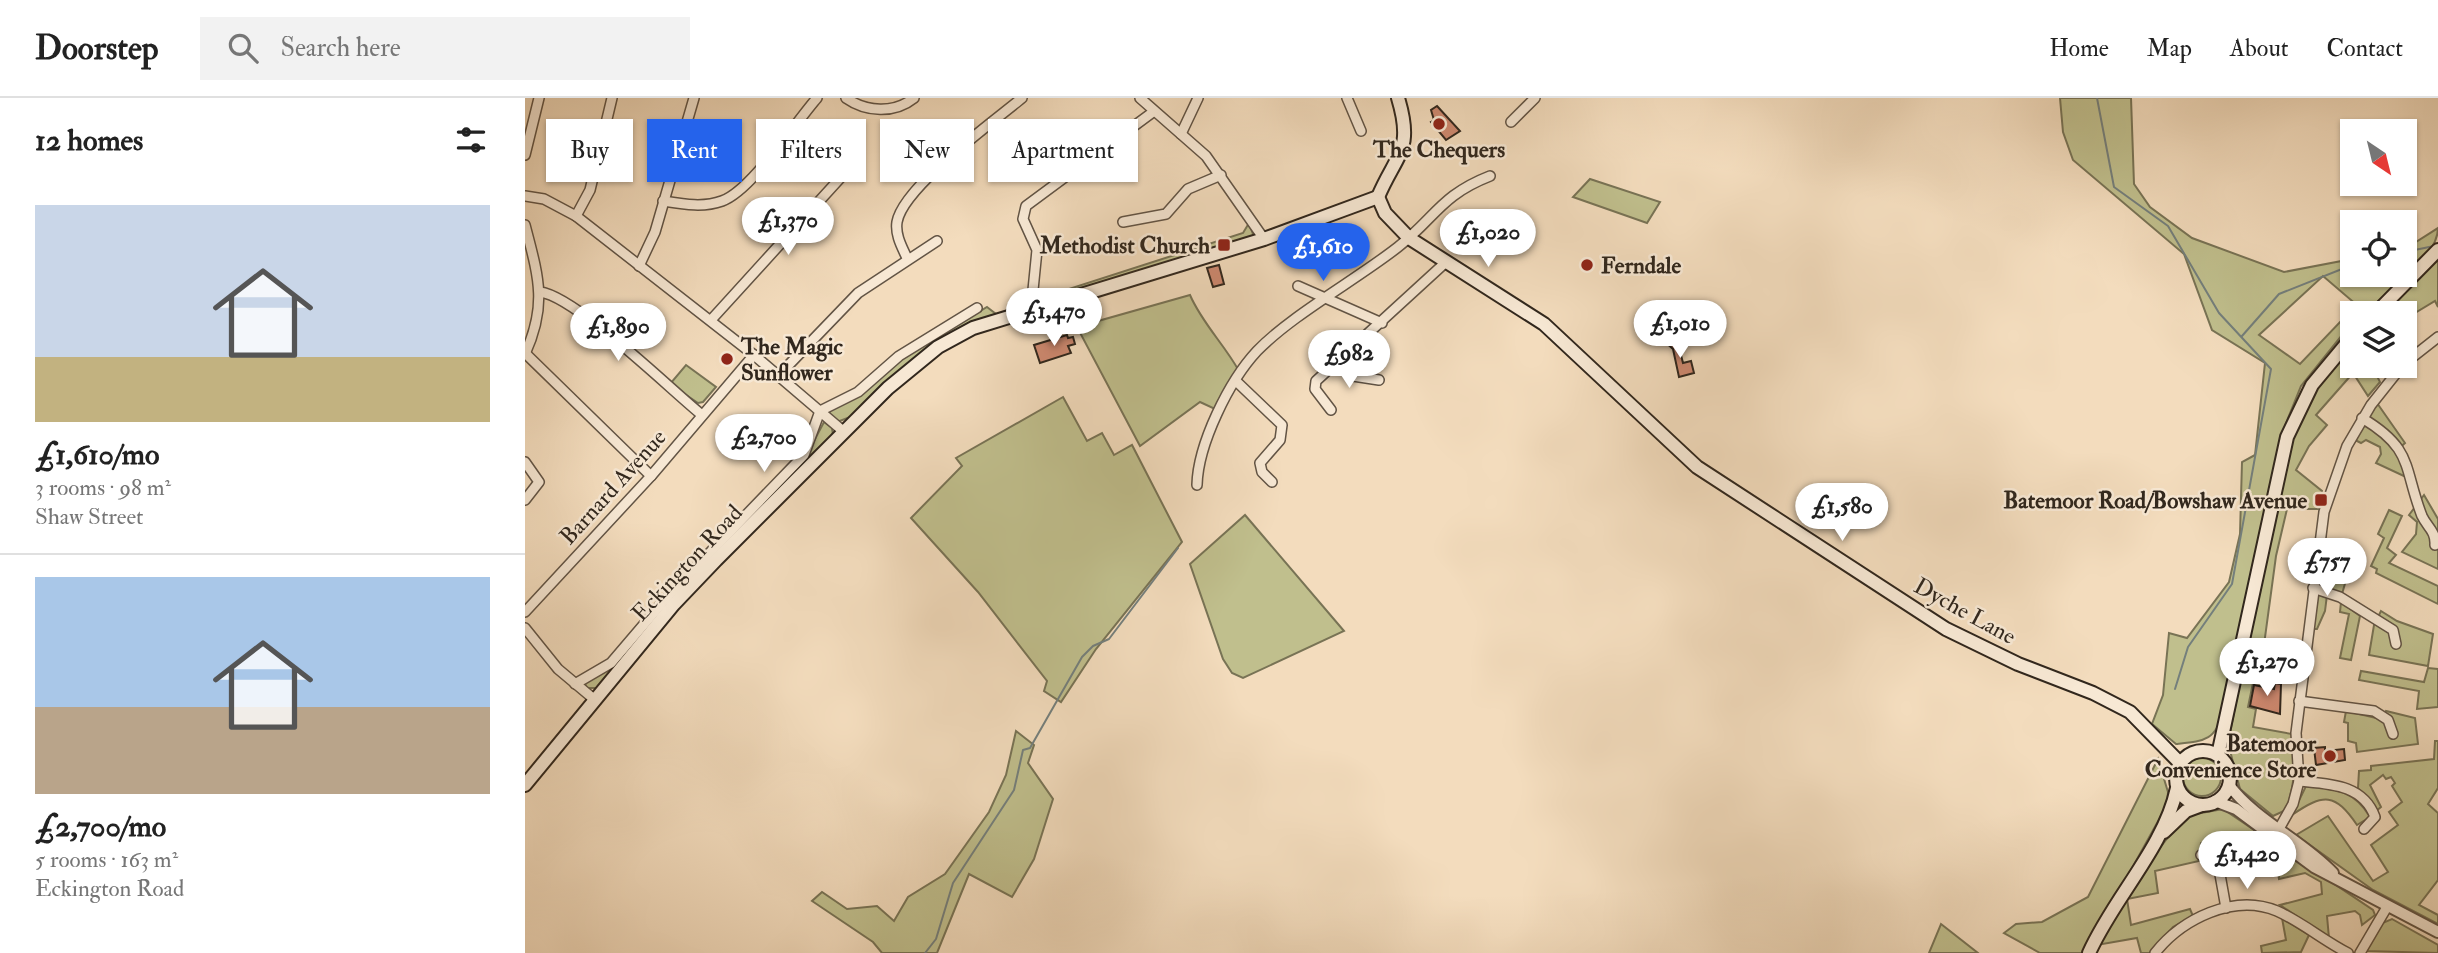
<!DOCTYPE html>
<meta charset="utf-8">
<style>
body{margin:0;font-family:"IM FELL Double Pica",serif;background:#f2f2f2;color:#222;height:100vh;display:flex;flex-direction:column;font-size:26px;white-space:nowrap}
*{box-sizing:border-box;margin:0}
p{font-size:23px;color:#767676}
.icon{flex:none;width:38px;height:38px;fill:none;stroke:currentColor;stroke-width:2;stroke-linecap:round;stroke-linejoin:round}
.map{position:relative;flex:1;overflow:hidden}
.sheet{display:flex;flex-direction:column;background:#fff;width:525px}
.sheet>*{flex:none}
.banner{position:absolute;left:21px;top:21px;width:665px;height:63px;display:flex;gap:14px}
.needle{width:46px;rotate:145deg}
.controls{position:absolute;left:1815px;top:21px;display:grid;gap:14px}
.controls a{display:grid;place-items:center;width:77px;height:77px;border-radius:0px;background:#fff;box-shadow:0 2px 5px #0004;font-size:35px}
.price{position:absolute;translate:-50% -60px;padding:0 16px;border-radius:24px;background:#fff;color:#222;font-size:23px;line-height:46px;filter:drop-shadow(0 2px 4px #0008)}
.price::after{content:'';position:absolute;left:50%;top:42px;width:21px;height:16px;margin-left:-10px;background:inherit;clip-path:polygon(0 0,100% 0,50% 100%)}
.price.active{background:#2563eb;color:#fff}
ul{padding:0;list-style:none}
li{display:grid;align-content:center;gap:14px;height:371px;padding:0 35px}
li+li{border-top:2px solid #e0e0e0}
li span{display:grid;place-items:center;height:217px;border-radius:0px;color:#555}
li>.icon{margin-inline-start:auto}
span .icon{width:126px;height:126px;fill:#fffc;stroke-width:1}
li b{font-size:30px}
h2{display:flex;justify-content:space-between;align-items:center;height:84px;padding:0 35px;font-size:30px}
.tag{padding:0 24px;border-radius:0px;background:#fff;box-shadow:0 2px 5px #0004;font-size:24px;line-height:63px}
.tag.active{background:#2563eb;color:#fff}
header{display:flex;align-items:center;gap:42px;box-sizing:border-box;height:98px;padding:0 35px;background:#fff;border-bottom:2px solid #e0e0e0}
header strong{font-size:33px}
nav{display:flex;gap:38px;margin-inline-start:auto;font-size:24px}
.search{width:490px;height:63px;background:#f2f2f2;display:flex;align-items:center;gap:18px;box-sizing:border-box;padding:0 24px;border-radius:0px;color:#767676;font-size:26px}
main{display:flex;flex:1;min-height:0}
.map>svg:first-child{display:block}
.green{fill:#c0bf8d;stroke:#787355;stroke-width:2}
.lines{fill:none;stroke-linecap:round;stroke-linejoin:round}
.stream{stroke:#747f7c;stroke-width:2}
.building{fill:#ce8970;stroke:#31271d;stroke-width:2}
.minor-casing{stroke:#625445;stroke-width:12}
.tertiary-casing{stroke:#625445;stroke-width:14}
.secondary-casing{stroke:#31271d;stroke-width:16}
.minor{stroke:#f7e8d4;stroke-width:9}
.tertiary{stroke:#f7e8d4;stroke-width:10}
.secondary{stroke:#f7e8d4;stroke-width:12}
.poi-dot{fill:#8f2418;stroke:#f7e8d4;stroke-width:2.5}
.labels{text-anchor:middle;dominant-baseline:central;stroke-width:5;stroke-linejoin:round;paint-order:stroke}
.poi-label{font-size:23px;font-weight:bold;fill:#31271d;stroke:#f7e8d4;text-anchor:end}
.street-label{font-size:23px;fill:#31271d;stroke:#f7e8d4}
</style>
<header>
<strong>Doorstep</strong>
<div class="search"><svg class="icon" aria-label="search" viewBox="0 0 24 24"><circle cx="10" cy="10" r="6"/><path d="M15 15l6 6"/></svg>Search here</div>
<nav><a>Home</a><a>Map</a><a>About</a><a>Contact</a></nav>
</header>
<main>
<section class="sheet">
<h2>12 homes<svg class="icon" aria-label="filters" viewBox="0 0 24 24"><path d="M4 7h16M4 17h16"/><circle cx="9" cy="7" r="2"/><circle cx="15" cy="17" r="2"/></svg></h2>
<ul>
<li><span style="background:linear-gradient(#c9d6e8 70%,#c2b280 0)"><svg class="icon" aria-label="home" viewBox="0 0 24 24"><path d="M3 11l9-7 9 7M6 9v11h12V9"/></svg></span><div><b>£1,610/mo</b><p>3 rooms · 98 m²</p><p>Shaw Street</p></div></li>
<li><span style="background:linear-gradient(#a9c7e8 60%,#b9a48a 0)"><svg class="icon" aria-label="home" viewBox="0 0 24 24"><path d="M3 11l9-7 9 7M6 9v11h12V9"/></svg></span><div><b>£2,700/mo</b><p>5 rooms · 163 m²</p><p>Eckington Road</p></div></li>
</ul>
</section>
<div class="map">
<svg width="1913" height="855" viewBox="0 0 1913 855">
<rect width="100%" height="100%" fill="#f3dcbd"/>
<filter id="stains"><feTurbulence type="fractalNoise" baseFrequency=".00286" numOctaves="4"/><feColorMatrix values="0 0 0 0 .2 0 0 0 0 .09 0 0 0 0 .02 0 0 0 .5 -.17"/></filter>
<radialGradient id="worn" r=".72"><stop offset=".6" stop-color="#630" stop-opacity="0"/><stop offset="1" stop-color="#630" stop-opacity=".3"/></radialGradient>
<g class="green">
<path d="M1535,0H1606L1609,86L1625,109L1667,140L1759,174L1827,161V177H1880V151L1913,130C1913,160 1862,195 1840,214L1798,178L1734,237L1775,266L1816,223L1822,231L1776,288L1757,335L1699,613C1690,643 1680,643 1651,646L1627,626L1638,597L1644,535L1662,540L1704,484L1715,436L1717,364L1730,357L1740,265L1687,232L1659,156L1548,62L1538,34Z"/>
<polygon points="1065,81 1135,104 1122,125 1048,99"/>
<polygon points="724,125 729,139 522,201 519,199 718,135"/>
<polygon points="1913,158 1913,209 1910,203 1880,221 1880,215 1857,215"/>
<path d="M665,197C677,225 699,246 714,273L690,311L675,304L615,348L552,229Z"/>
<polygon points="462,209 471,216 419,238 328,318 312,324 304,316 305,312 369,266"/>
<path d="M1827,244V268H1847L1855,284L1843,298L1828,275L1791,317L1802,327L1784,348L1771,372L1797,393L1793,411H1762L1751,458L1738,554L1774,558L1772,568L1733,561L1723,609L1731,611L1728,629L1767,636C1770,664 1771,684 1761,712L1748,718L1715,691L1703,645C1714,589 1725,533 1736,478C1754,388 1762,314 1827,244Z"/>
<polygon points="161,267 191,289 178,304 173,305 145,286"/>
<polygon points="538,299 562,343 577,335 589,357 607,347 657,444 571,551 536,604 519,593 522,583 453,494 386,420 437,368 431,360"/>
<polygon points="1852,305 1880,345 1871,353 1881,379 1851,365 1856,356 1855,349 1841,342 1836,345 1830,342"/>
<polygon points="299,324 307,330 308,337 74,590 61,590 60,584 74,577 280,360"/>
<polygon points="1899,397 1913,421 1913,471 1877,454 1891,436 1892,424 1884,417"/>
<polygon points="1864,412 1877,418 1862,450 1871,457 1864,465 1913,488 1913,506 1851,475 1852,471 1846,468 1859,440 1853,436"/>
<polygon points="720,417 819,533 718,580 707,575 698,561 665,466"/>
<polygon points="1794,479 1821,482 1817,496 1802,497 1800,513 1792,531 1787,531"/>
<polygon points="1816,504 1835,518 1826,562 1815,560 1824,516 1815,514"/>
<polygon points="1856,513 1872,523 1908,536 1903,568 1844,557 1849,527"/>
<polygon points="1903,570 1913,571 1913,609 1892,611 1894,593 1834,582 1836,573 1899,584"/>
<polygon points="1821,613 1856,621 1861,613 1890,620 1893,646 1832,654 1831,645 1823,643 1823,625 1819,624"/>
<polygon points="491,633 509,647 503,665 528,701 509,761 487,799 444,776 412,855 357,855 348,844 287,803 297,794 322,811 352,808 369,823 383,799 420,776 464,714 481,677"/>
<polygon points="1910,643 1913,643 1913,690 1903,706 1913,715 1913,782 1894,807 1913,817 1913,826 1848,792 1771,737 1803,718 1848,783 1863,774 1846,747 1873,727 1864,714 1877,704 1867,688 1870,685 1866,679 1861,681 1858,677 1845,687 1856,709 1851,713 1833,690 1834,673 1846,672 1846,668 1909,661"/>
<circle cx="1677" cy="679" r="19"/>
<polygon points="1633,661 1643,694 1642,707 1560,855 1515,855 1479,835 1491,826 1517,824 1563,799"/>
<path d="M1781,688C1810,691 1829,692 1845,719L1832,727C1810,695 1799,695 1767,717Z"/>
<polygon points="1698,711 1848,812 1850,817 1837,827 1835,817 1830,813 1802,818 1804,840 1755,807 1797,796 1796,784 1780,775 1754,781 1748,746 1711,755 1702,739 1676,745 1674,763 1630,773 1633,795 1602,801 1606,827 1665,811 1668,818 1648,829 1625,855 1616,855 1612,840 1572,847 1598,799 1653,726 1665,717"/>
<polygon points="1757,820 1784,837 1776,854 1737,855 1736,848 1761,842"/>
<polygon points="1867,821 1913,847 1913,855 1841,853 1855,826"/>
<polygon points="1416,826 1453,855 1404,855"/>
</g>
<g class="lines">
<g class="stream">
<polyline points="1572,0 1589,89 1643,128 1694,215 1746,271 1707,486 1663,549 1650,591"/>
<polyline points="1880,154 1909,148"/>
<polyline points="1717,238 1754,196 1827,167"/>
<polyline points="400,855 411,841 428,785 489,692 498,652 505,650 557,559 568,548 584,541 653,450"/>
</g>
</g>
<g class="building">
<polygon points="912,8 935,33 921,42 906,24 909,22 906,12"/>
<polygon points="694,167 699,186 688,189 682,170"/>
<polygon points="542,237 543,240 548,239 550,246 543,248 546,255 515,265 509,247"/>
<polygon points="1141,239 1154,249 1158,265 1166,263 1169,275 1154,279 1148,251 1138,242"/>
<polygon points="1750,585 1756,586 1755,616 1725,608 1729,587 1749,591"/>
<polygon points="1800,649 1800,653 1819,651 1820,662 1791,667 1789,650"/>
</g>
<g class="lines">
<defs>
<g id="minor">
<path d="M321,0C341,14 369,16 389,0"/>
<polyline points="615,0 681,58 739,141"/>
<polyline points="822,0 836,33"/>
<polyline points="986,24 1010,0"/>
<polyline points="656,36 673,0"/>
<polyline points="0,57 14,0"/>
<polyline points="0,98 19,101 51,118 229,257 318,333"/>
<path d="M138,103C157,106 178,110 197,103C226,93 270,25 292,0"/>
<polyline points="51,118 65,92 87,0"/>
<polyline points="598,124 641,116 663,91 696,77"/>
<path d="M0,127C13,177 23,206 0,256"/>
<path d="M382,160C377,149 370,137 372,124C378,89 468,24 497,0"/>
<polyline points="114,168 130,134 169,0"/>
<polyline points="773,188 857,225"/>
<path d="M15,194C50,198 145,291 177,317"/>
<polyline points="506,212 512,152 498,121 501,108 628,14"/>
<polyline points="186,222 318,77"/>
<polyline points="0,255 126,378"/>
<polyline points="813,263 828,278 854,282"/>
<polyline points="1880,265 1913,239"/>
<polyline points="254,277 333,195 412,143"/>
<polyline points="712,284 757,327 755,342 735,365 737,374 747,384"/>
<polyline points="806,312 790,291 791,283 921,164"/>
<path d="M1837,320C1889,351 1878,369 1897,418C1902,429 1911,433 1910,447"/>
<polyline points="0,364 14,384 0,402"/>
<path d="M672,387C673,346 704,283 732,253C768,216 831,182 873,149C910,120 916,97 965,78"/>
<polyline points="1788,490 1815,499 1868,532 1871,546"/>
<polyline points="0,514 126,378 229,257"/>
<polyline points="0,530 33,571 70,602"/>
<polyline points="50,586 86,565 144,497 279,357 295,313 333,294 374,258 452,210"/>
<polyline points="1774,603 1849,613 1863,622 1868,636"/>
<path d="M1774,683C1804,686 1838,686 1850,719L1839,731"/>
<polyline points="1750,738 1768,706 1774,683 1771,635 1799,414 1822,348 1846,307 1877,268"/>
<polyline points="1691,754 1701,810"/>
<polyline points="1676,757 1706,752"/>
<path d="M1630,855C1657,821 1709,795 1752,813C1777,824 1799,843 1823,855"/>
<polyline points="1835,855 1862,809"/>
</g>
<g id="tertiary">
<path d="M1704,687C1731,723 1777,742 1808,775"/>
<polyline points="1690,703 1711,711 1789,769 1913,834"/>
</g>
<g id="secondary">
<polyline points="853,99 860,115 884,140 1019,226 1172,369 1421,531 1493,566 1568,595 1605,614 1655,665"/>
<path d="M853,99C871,56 889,53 873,0"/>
<polyline points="1851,215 1913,152"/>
<circle cx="1678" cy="680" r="27"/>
<polyline points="1693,657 1762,339 1787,287 1827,239"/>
<polyline points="0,687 149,506 191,462 363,290 413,249 448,230 739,141 853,99"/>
<polyline points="1639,734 1661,713 1677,707"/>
<path d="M1564,855C1589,799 1639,750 1652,690"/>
</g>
</defs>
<use href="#minor" class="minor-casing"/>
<use href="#tertiary" class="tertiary-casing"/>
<use href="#secondary" class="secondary-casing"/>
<use href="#minor" class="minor"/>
<use href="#tertiary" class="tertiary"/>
<use href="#secondary" class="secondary"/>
</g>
<g class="poi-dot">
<circle cx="914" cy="26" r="7"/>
<rect x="692" y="140" width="14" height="14" rx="3.5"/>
<circle cx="1062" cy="167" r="7"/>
<circle cx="202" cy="261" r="7"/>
<rect x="1789" y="395" width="14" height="14" rx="3.5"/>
<circle cx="1805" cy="658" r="7"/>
</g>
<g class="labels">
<g class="poi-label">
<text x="914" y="51" text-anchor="middle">The Chequers</text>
<text x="685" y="147">Methodist Church</text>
<text x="1076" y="167" text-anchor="start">Ferndale</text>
<text x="216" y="248" text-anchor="start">The Magic<tspan x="216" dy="26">Sunflower</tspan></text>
<text x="1782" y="402">Batemoor Road/Bowshaw Avenue</text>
<text x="1791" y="645">Batemoor<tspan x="1791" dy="26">Convenience Store</tspan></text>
</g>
<g class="street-label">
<text transform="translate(88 389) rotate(-48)">Barnard Avenue</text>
<text transform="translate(162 465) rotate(-47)">Eckington Road</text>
<text transform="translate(1440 513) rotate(29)">Dyche Lane</text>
</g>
</g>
<rect width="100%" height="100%" filter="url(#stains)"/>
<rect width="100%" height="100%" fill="url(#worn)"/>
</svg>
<div class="controls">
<a><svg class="needle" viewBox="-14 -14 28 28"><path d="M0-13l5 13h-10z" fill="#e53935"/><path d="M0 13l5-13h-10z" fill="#767676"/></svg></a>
<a><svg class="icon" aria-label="locate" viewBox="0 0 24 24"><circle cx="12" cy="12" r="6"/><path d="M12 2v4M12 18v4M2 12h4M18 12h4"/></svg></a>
<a><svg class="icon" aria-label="layers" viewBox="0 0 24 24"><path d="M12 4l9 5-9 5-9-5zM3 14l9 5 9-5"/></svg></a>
</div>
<b class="price" style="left:263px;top:159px">£1,370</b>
<b class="price" style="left:963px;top:171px">£1,020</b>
<b class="price active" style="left:798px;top:185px">£1,610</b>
<b class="price" style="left:529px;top:250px">£1,470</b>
<b class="price" style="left:1155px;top:262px">£1,010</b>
<b class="price" style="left:93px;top:265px">£1,890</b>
<b class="price" style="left:824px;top:292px">£982</b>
<b class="price" style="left:239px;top:376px">£2,700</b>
<b class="price" style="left:1317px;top:445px">£1,580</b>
<b class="price" style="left:1802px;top:500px">£757</b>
<b class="price" style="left:1742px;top:600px">£1,270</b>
<b class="price" style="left:1722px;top:793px">£1,420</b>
<div class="banner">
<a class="tag">Buy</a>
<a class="tag active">Rent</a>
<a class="tag">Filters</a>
<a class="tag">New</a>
<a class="tag">Apartment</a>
</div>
</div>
</main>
